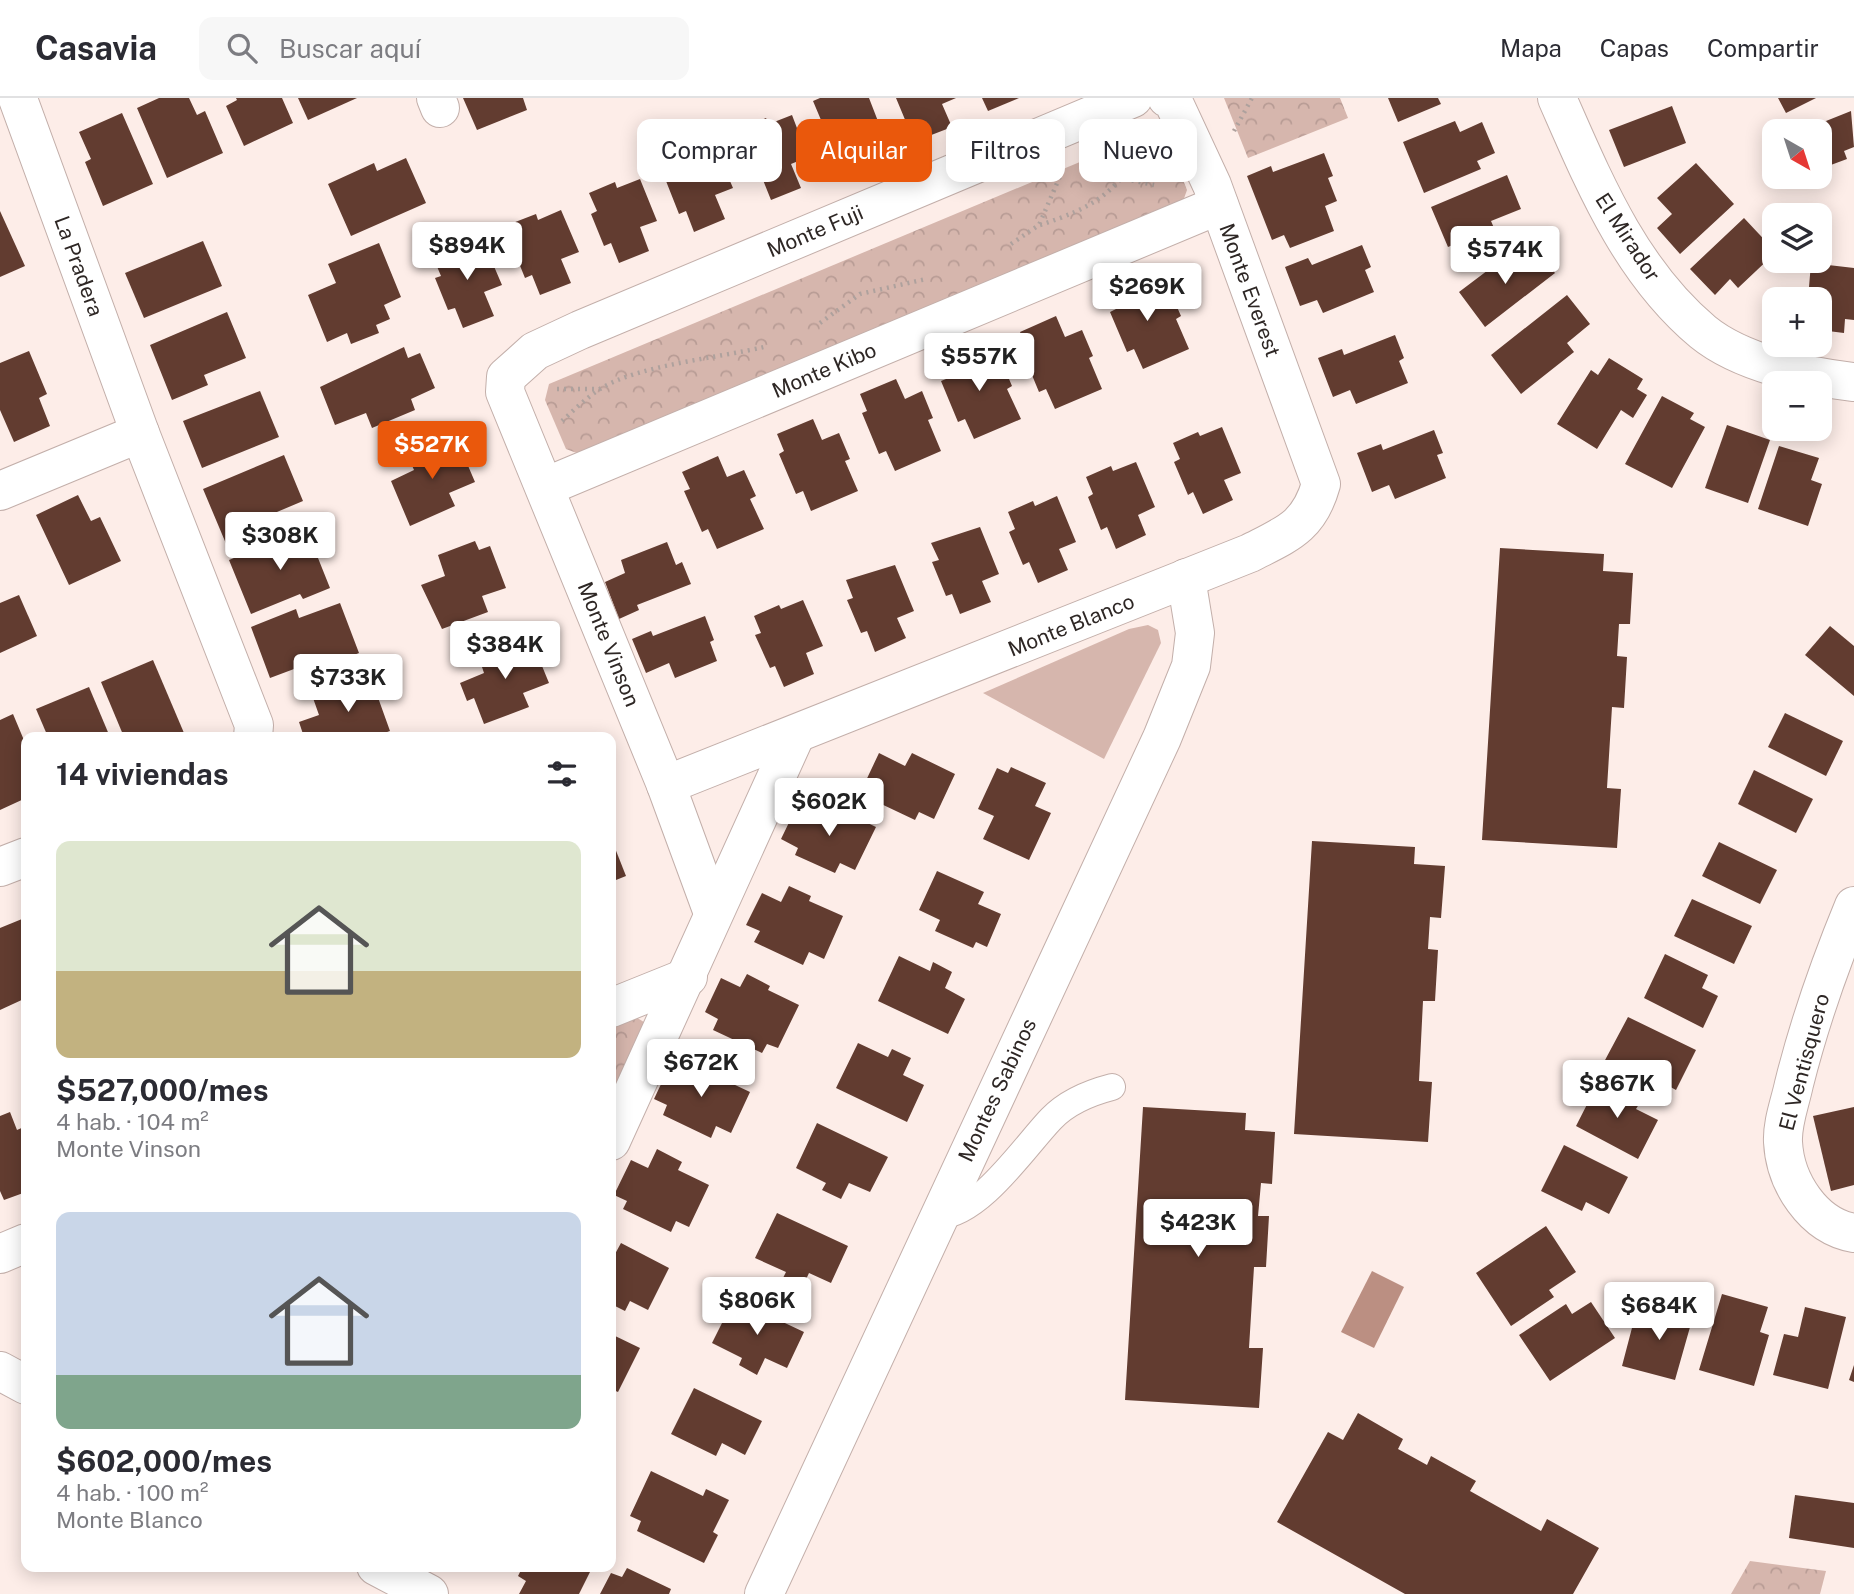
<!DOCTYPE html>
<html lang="es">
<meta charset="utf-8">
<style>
body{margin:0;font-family:"Public Sans",sans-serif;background:#f7f7f7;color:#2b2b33;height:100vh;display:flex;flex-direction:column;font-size:26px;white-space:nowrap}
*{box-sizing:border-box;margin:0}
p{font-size:23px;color:#7c7c81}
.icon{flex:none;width:38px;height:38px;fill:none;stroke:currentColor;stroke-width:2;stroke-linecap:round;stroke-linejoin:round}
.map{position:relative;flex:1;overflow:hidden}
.sheet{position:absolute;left:21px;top:634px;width:595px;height:840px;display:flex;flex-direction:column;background:#fff;border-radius:14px;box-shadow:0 4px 18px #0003}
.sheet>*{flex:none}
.top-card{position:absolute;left:637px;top:21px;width:665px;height:63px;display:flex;gap:14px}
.needle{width:46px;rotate:141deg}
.buttons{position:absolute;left:1762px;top:21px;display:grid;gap:14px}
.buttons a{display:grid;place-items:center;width:70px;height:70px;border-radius:14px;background:#fff;box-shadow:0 4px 18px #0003;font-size:35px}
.price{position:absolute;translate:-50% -60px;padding:0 16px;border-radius:7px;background:#fff;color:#222;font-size:23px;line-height:46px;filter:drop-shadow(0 2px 4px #0008)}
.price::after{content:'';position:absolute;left:50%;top:42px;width:21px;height:16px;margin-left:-10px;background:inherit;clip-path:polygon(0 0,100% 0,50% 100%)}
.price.on{background:#ea580c;color:#fff}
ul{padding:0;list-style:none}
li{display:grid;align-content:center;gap:14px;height:371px;padding:0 35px}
li span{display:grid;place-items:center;height:217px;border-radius:14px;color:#555}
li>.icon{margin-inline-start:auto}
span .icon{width:126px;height:126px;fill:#fffc;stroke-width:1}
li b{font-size:30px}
h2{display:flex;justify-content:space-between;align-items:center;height:84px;padding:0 35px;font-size:30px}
.tag{padding:0 24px;border-radius:14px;background:#fff;box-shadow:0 4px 18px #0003;font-size:24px;line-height:63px}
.tag.on{background:#ea580c;color:#fff}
header{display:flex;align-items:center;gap:42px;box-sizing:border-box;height:98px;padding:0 35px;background:#fff;border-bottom:2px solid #e1e1e2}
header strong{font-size:33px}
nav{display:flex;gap:38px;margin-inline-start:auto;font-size:24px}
.search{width:490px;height:63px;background:#f7f7f7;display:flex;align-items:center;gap:18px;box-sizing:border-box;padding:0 24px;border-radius:14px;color:#7c7c81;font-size:26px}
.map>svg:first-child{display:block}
.grass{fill:#d6b6ad}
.park{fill:url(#park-crowns)}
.water{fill:#bb8f82}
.building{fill:#623c30}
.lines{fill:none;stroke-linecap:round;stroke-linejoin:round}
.lane-casing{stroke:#c3afaa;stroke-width:28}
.street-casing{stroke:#c3afaa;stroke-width:40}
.path{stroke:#aea19d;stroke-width:4.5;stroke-dasharray:2 5;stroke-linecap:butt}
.lane{stroke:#fff;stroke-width:26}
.street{stroke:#fff;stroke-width:38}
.labels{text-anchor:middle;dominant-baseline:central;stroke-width:7;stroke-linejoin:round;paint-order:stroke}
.street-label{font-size:21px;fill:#2e2725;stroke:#fff}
</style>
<header>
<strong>Casavia</strong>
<div class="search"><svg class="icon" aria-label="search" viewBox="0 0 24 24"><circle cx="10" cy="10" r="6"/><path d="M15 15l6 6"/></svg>Buscar aquí</div>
<nav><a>Mapa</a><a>Capas</a><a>Compartir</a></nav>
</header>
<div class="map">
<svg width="1854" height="1496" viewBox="0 0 1854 1496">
<defs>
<pattern id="park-crowns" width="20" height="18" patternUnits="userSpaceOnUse" patternTransform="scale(1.75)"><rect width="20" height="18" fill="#d6b6ad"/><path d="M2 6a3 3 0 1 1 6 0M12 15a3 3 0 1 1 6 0" fill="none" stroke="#b89c95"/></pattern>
</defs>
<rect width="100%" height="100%" fill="#fdede8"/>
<polygon class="grass" points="1148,527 1158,532 1161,545 1104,661 983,595 1129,531"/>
<g class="park">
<polygon points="1224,0 1340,0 1348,20 1248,60"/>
<polygon points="1149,35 1169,47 1187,92 1182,106 582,357 566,351 545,302 549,286"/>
<polygon points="631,916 647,926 611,1015 611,925"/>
<polygon points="1750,1463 1826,1473 1820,1496 1731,1496"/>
</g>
<polygon class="water" points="1372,1173 1404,1189 1374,1250 1341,1234"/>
<g class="building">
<polygon points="159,0 189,0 197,17 205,13 223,55 167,80 137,10"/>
<polygon points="236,0 282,0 293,25 244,48 226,8 237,2"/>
<polygon points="298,0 357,0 308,22"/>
<polygon points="463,0 523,0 527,12 477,32"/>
<polygon points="820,0 869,0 881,31 864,38 873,62 843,74 835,54 828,56 814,24 821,22 813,3"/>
<polygon points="896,0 956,0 942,6 952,29 921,41 913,21 906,24"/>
<polygon points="982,0 1019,0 988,13"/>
<polygon points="1388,0 1438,0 1441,6 1398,24"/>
<polygon points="1778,0 1816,0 1786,15"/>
<polygon points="1672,8 1686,45 1624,69 1609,32"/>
<polygon points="1851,13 1854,49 1844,53 1847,61 1820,71 1820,33 1801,33"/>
<polygon points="122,15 153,86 103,108 85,64 91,61 79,34"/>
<polygon points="792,17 808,59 791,66 801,90 771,102 763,82 755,84 742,53 748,50 740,31 766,20 769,26"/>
<polygon points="1455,23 1460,34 1482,24 1495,55 1477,63 1481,71 1424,95 1403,44"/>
<polygon points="715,48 733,90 715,97 725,121 694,134 686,113 679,116 666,83 672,81 664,62 690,52 693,57"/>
<polygon points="1324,55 1333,78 1328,80 1337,103 1325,108 1334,133 1290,150 1284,137 1272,142 1247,78 1271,68 1273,74"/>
<polygon points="406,60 426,105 351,138 328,86 374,65 377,73"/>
<polygon points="1696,65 1734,106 1680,156 1657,130 1672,116 1657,100"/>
<polygon points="1507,77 1521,111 1491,123 1494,130 1448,149 1431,109"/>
<polygon points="640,81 657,123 640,129 649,153 619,165 611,145 604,148 591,116 597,113 589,95 615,84 617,90"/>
<polygon points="561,112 579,154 561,161 571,185 540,197 532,177 525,180 512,148 517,145 510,126 536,116 538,122"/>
<polygon points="0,113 25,168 0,179"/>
<polygon points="1744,120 1774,152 1774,156 1738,190 1730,181 1715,197 1690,171"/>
<polygon points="203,143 222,188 144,220 125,175"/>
<polygon points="379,145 401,199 384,207 390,221 376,227 379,235 351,246 347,235 327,244 308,197 336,185 328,166"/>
<polygon points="484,145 502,187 484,194 494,218 463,230 455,210 448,212 435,180 441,178 433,159 459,148 461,154"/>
<polygon points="1362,147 1371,169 1365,172 1374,194 1323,215 1317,202 1300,208 1285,169 1308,160 1312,167"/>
<polygon points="1536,151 1555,175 1485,229 1459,194 1508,157 1515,167"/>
<polygon points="1811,165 1854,170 1854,222 1845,221 1844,235 1820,232 1820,201 1808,201"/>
<polygon points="1144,179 1153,200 1170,193 1181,218 1176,221 1189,251 1143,271 1134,251 1127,254 1110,214 1116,211 1108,194"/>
<polygon points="1567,197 1590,226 1567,245 1574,254 1521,296 1491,257"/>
<polygon points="227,214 246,260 204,277 208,287 172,302 150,247"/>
<polygon points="1056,218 1065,239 1082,232 1093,258 1089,260 1102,291 1055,311 1046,291 1039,294 1022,253 1027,251 1020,234"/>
<polygon points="1395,237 1404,260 1399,263 1408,285 1356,306 1350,292 1333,299 1318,260 1342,251 1344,257"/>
<polygon points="404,249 408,260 420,255 435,290 411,301 415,312 372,330 366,315 335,327 320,289"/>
<polygon points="975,249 984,269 1001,262 1012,288 1007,291 1021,321 974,341 965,321 958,324 941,283 946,281 939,264"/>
<polygon points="29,253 47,296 39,300 50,328 14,344 0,312 0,265"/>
<polygon points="1609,260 1643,281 1637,291 1647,297 1633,320 1621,312 1597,351 1557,326 1591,272 1598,277"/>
<polygon points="896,281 905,301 922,293 933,320 928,322 941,353 895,373 886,353 879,356 862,315 867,313 860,296"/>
<polygon points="260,293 279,339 202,370 183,323"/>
<polygon points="1662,298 1694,315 1690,321 1705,329 1672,390 1625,366"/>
<polygon points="813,321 822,342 839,335 850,361 845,363 858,393 811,413 803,393 796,396 779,356 784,353 777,336"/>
<polygon points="1727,327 1770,342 1748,405 1705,390"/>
<polygon points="1222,329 1241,375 1224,382 1233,402 1203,416 1193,394 1188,397 1174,364 1180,361 1173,345 1198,334 1200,338"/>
<polygon points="1434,332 1443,355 1437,357 1446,380 1395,401 1389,387 1372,394 1357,355 1381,346 1383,352"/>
<polygon points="444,340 449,353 460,349 475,384 449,395 455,408 410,428 391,383 414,372 407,356"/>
<polygon points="1779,348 1819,360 1811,382 1822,386 1808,428 1758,411"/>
<polygon points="284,357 303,403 258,422 263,433 227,448 203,391"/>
<polygon points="718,358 727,379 744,372 756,398 750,401 764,431 717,451 708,431 702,434 684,393 690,391 682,374"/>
<polygon points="1136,364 1155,409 1138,417 1146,437 1116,451 1107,429 1101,432 1088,399 1093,396 1086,379 1111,368 1113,373"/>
<polygon points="78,397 91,423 100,419 121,463 69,487 36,417"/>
<polygon points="1057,398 1076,444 1059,451 1068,472 1038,485 1029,464 1023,467 1009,434 1015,431 1008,414 1033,403 1035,408"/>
<polygon points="980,429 999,476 982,483 991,504 960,516 952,496 946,498 932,464 939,462 931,445"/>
<polygon points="306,430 330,490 303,501 300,496 251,516 229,462"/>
<polygon points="475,443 479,452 490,448 506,490 482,498 488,514 442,531 421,487 445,478 438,457"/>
<polygon points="667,444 676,467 682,464 691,486 637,507 639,512 619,521 605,484 625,475 621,462"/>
<polygon points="1500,450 1604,456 1603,473 1633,475 1630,526 1619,526 1617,558 1627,559 1624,610 1612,609 1607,690 1621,691 1617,750 1482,742"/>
<polygon points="895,467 914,513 897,520 906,540 875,554 867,533 861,535 847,502 853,500 846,482"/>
<polygon points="19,497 37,538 0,555 0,505"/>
<polygon points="803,502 823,548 806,555 814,576 784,589 775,568 770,570 755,537 761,535 754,518 779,507 781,511"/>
<polygon points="340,505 359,555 312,573 310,565 270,580 251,529 296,511 299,520"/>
<polygon points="705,518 714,542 710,544 717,563 675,580 669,565 646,575 632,541 651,533 653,538"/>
<polygon points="1830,528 1854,548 1854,598 1805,557"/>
<polygon points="515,542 519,552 533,546 549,585 523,595 529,609 484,626 474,600 467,603 460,585 484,575 478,557"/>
<polygon points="153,562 184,635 174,639 124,639 101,584"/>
<polygon points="371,580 390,633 373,639 304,639 299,624 319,617 313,600"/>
<polygon points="89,589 110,639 48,639 36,611"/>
<polygon points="1785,615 1843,643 1826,678 1768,649"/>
<polygon points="13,616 26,647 26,667 23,669 26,700 0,712 0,622"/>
<polygon points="879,655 905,668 912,655 955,676 934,721 919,714 915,722 877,704 880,699 862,691"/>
<polygon points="1011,669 1046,685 1035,708 1051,715 1029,762 983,741 994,718 978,711 997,670 1008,675"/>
<polygon points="1754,672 1813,701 1796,735 1738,706"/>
<polygon points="828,706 876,729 855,772 840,765 835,775 795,757 798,750 781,741 797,708 822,719"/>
<polygon points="611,740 626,778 611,784"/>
<polygon points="1312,743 1415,749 1414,766 1445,768 1441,820 1430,819 1428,851 1438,852 1435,903 1423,903 1419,983 1432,984 1428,1044 1294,1036"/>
<polygon points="1719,744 1777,772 1760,806 1702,778"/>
<polygon points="937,773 984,794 978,806 1001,816 987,849 976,844 973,850 935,833 940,822 919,812"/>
<polygon points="789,788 811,798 809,803 843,818 824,861 809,854 803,867 754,844 760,833 746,827 762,795 781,804"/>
<polygon points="1692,801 1752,828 1734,866 1674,838"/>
<polygon points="22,821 26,831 26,900 0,912 0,830"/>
<polygon points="1665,856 1708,877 1702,890 1718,898 1703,930 1644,900"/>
<polygon points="899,858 930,873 933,864 952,874 945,890 965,901 948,936 878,903"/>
<polygon points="747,876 770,888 768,892 799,907 778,950 767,946 762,955 713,932 718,921 705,914 721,880 740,889"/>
<polygon points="1628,919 1696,952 1676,992 1652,979 1648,986 1604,964"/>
<polygon points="858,945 888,959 892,951 911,960 903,977 924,987 907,1024 836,990"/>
<polygon points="698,963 718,973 716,978 750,994 731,1035 716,1028 711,1040 663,1017 667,1007 654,1001 670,967 692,977"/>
<polygon points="1600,981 1641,1003 1636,1011 1658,1022 1638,1061 1576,1028"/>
<polygon points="1143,1009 1246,1015 1245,1032 1275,1034 1272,1086 1261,1085 1258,1118 1269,1118 1266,1169 1254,1169 1249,1250 1263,1250 1259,1310 1125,1302"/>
<polygon points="1854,1009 1854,1087 1831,1093 1813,1018"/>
<polygon points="10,1014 17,1032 26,1028 26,1094 4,1102 0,1093 0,1018"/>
<polygon points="817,1025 888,1059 870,1094 849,1085 841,1101 822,1092 826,1085 796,1070"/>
<polygon points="1564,1047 1628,1079 1609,1116 1586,1104 1582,1113 1541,1093"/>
<polygon points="657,1051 682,1064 678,1072 709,1087 689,1129 676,1123 671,1134 623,1111 627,1103 614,1097 631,1062 648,1070"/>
<polygon points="777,1115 848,1148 831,1185 809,1175 801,1192 782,1182 786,1174 755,1160"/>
<polygon points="1546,1128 1576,1174 1549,1192 1554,1199 1511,1228 1476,1175"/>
<polygon points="621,1145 669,1170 648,1212 630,1203 625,1213 611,1206 611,1154 615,1156"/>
<polygon points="1722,1196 1768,1209 1760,1234 1769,1237 1754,1288 1699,1272"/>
<polygon points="734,1201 804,1234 787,1270 765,1260 757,1277 739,1267 742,1260 712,1245"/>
<polygon points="1591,1204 1615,1240 1550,1283 1519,1237 1566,1206 1572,1216"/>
<polygon points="1655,1204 1694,1215 1675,1282 1622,1268 1633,1226 1648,1230"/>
<polygon points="1805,1209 1846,1219 1828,1291 1773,1277 1784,1236 1798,1239"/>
<polygon points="611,1236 640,1250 618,1294 611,1291"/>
<polygon points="1854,1267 1854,1284 1849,1282"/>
<polygon points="694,1290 762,1323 745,1357 722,1345 716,1358 671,1336"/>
<polygon points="1358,1315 1403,1341 1398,1351 1427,1367 1431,1358 1476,1383 1470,1393 1541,1433 1547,1421 1599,1450 1573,1496 1405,1496 1277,1424 1328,1334 1343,1342"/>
<polygon points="651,1373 703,1398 706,1391 729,1402 713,1434 718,1437 704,1465 637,1433 641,1423 630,1418"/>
<polygon points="1795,1397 1854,1405 1854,1450 1789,1440"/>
<polygon points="523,1468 593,1468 579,1496 519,1496 526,1483 518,1478"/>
<polygon points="627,1470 671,1491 669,1496 600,1496 611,1475 622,1479"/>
</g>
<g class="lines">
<defs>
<path id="lane" d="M939,1118C980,1116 1025,1048 1051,1021C1067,1004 1089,995 1112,989"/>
<g id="street">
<polyline points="436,0 440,10"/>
<path d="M1557,0C1594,84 1630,173 1703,234C1741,265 1807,279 1854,284"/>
<polyline points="18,1 140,335 254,627 253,639"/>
<polyline points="545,389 1219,107"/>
<polyline points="0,393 140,335"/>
<path d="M666,687L1250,455C1287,436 1309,429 1321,386L1212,87L1172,1L1167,0"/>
<polyline points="0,769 26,759"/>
<path d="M1854,808C1830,866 1809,926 1794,986C1790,1005 1782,1025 1783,1044C1785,1084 1813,1128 1854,1135"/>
<polyline points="713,815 666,687 505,294 506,279 535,253 580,232 1133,0"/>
<polyline points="611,910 688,879"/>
<polyline points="611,1043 795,638"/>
<polyline points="0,1156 26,1145"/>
<polyline points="0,1273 26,1287"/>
<polyline points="376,1468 429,1496"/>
<polyline points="764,1496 1162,640 1191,568 1195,535 1186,480"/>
</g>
</defs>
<use href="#lane" class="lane-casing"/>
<use href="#street" class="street-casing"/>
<g class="path">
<polyline points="1234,33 1252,0"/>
<polyline points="1125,81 1154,87"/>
<path d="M1040,127C1095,109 1116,95 1145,46"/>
<polyline points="1011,146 1039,127 1061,76"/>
<polyline points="820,225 860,196 926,181"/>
<polyline points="557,291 600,291"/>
<path d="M562,323C574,312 586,300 600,291C638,267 718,260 764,249"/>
</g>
<use href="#lane" class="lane"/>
<use href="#street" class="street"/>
</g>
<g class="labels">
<g class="street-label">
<text transform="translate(815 133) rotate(-23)">Monte Fuji</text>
<text transform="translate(1628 139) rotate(57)">El Mirador</text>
<text transform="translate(79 168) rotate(70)">La Pradera</text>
<text transform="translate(1250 192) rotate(70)">Monte Everest</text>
<text transform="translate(824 272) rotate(-23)">Monte Kibo</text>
<text transform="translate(1071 527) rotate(-22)">Monte Blanco</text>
<text transform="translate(609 546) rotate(68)">Monte Vinson</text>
<text transform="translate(1804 964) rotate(-75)">El Ventisquero</text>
<text transform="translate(997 992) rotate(-65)">Montes Sabinos</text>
</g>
</g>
</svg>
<div class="buttons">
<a><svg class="needle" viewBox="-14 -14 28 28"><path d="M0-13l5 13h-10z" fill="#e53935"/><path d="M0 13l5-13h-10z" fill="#7c7c81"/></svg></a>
<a><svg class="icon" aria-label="layers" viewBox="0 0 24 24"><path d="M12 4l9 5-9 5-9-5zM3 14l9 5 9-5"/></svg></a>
<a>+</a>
<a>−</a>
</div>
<b class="price" style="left:467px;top:184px">$894K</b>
<b class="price" style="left:1505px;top:188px">$574K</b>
<b class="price" style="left:1147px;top:225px">$269K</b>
<b class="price" style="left:979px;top:295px">$557K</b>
<b class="price on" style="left:432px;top:383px">$527K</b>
<b class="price" style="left:280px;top:474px">$308K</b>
<b class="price" style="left:505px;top:583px">$384K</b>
<b class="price" style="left:348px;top:616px">$733K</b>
<b class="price" style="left:829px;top:740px">$602K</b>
<b class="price" style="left:701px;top:1001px">$672K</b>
<b class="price" style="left:1617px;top:1022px">$867K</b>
<b class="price" style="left:1198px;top:1161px">$423K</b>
<b class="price" style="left:757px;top:1239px">$806K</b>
<b class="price" style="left:1659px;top:1244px">$684K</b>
<div class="top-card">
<a class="tag">Comprar</a>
<a class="tag on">Alquilar</a>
<a class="tag">Filtros</a>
<a class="tag">Nuevo</a>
</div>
<section class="sheet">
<h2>14 viviendas<svg class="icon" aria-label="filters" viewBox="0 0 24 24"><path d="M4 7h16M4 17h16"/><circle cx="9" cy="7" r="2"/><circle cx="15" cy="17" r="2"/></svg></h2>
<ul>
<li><span style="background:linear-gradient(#dfe7d0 60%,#c2b280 0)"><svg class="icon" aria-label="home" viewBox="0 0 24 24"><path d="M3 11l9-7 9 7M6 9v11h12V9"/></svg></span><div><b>$527,000/mes</b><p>4 hab. · 104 m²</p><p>Monte Vinson</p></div></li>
<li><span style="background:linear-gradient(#c9d6e8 75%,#7fa58c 0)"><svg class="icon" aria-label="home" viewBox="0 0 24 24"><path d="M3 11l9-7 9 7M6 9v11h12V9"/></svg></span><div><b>$602,000/mes</b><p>4 hab. · 100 m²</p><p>Monte Blanco</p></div></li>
</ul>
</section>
</div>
